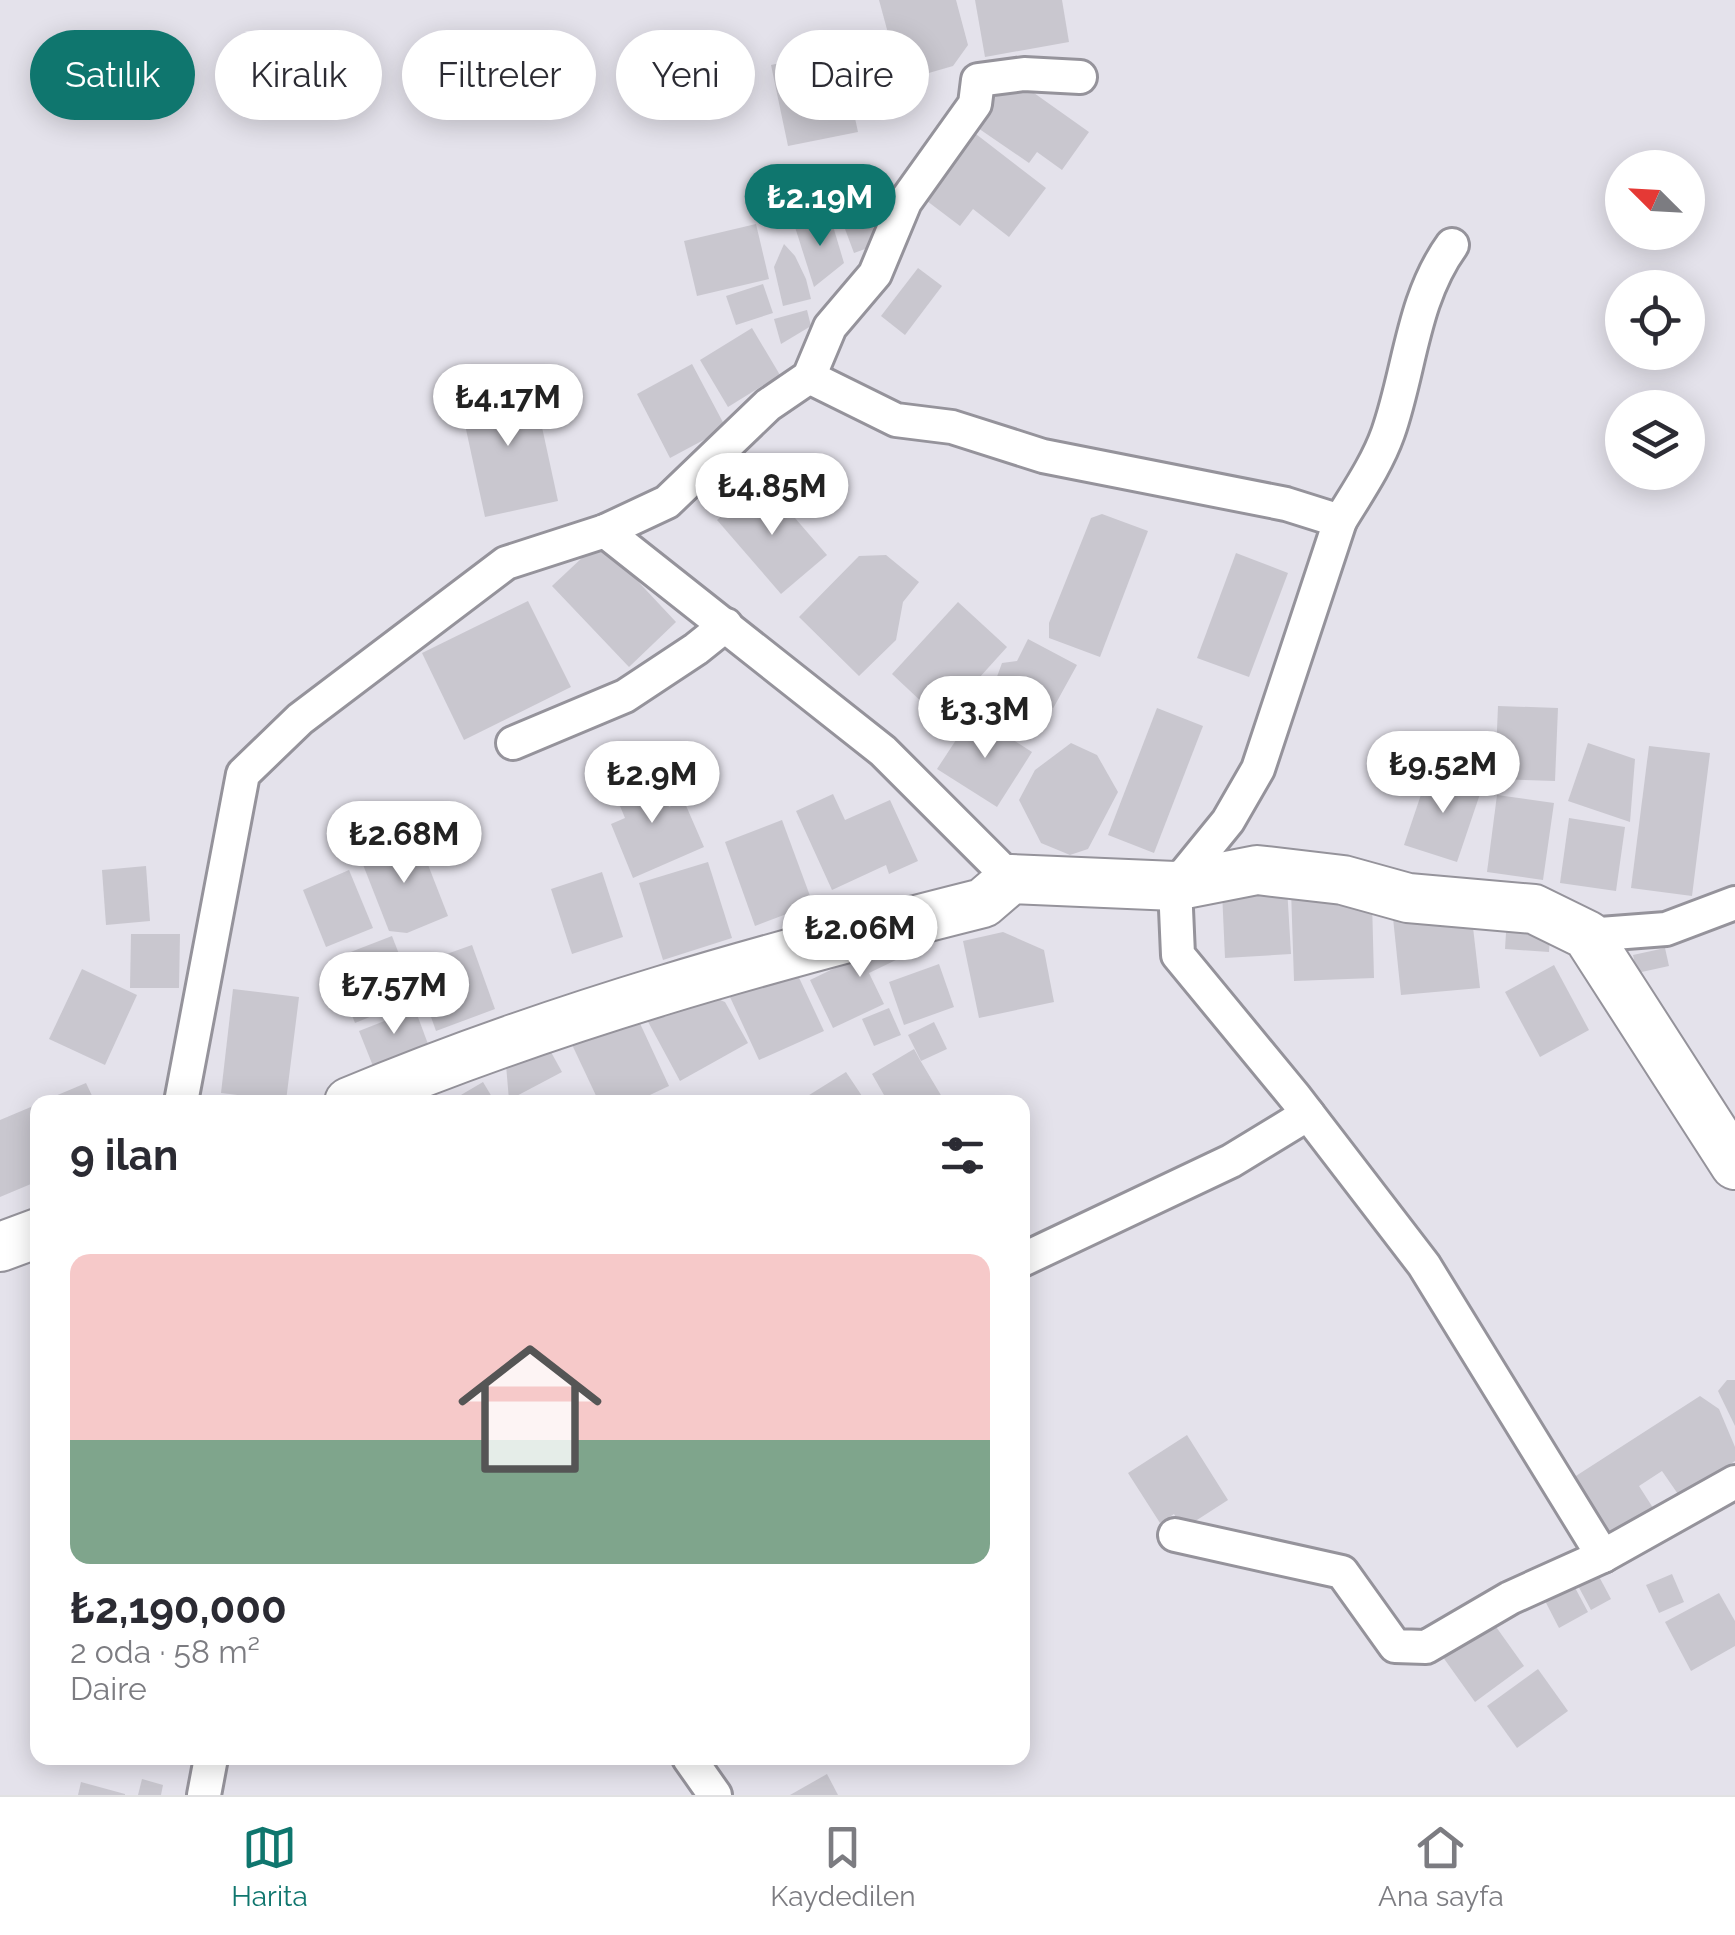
<!DOCTYPE html>
<html lang="tr">
<meta charset="utf-8">
<style>
body{margin:0;font-family:Raleway,sans-serif;background:#f7f7f7;color:#2b2b33;height:100vh;display:flex;flex-direction:column;font-size:38px;white-space:nowrap}
*{box-sizing:border-box;margin:0}
p{font-size:32px;color:#7c7c81}
.icon{flex:none;width:55px;height:55px;fill:none;stroke:currentColor;stroke-width:2;stroke-linecap:round;stroke-linejoin:round}
.map{position:relative;flex:1;overflow:hidden}
.side{position:absolute;left:30px;top:1095px;width:1000px;height:670px;display:flex;flex-direction:column;background:#fff;border-radius:20px;box-shadow:0 5px 25px #0003}
.side>*{flex:none}
.banner{position:absolute;left:30px;top:30px;width:1000px;height:90px;display:flex;gap:20px}
.needle{width:65px;rotate:294deg}
.tools{position:absolute;left:1605px;top:150px;display:grid;gap:20px}
.tools a{display:grid;place-items:center;width:100px;height:100px;border-radius:50%;background:#fff;box-shadow:0 5px 25px #0003;font-size:50px}
.price{position:absolute;translate:-50% -85px;padding:0 22px;border-radius:35px;background:#fff;color:#222;font-size:32px;line-height:65px;filter:drop-shadow(0 2px 5px #0008)}
.price::after{content:'';position:absolute;left:50%;top:60px;width:30px;height:22px;margin-left:-15px;background:inherit;clip-path:polygon(0 0,100% 0,50% 100%)}
.price.selected{background:#0f766e;color:#fff}
ul{padding:0;list-style:none}
li{display:grid;align-content:center;gap:20px;height:530px;padding:0 40px}
li+li{border-top:2px solid #e1e1e2}
li span{display:grid;place-items:center;height:310px;border-radius:20px;color:#555}
li>.icon{margin-inline-start:auto}
span .icon{width:180px;height:180px;fill:#fffc;stroke-width:1}
li b{font-size:42px}
h2{display:flex;justify-content:space-between;align-items:center;height:120px;padding:0 40px;font-size:42px}
.chip{padding:0 35px;border-radius:45px;background:#fff;box-shadow:0 5px 25px #0003;font-size:35px;line-height:90px}
.chip.selected{background:#0f766e;color:#fff}
.dock{display:flex;justify-content:space-around;align-items:center;height:140px;border-top:2px solid #e1e1e2;background:#fff;font-size:28px;color:#7c7c81}
.dock a{display:grid;justify-items:center;gap:5px}
.dock .selected{color:#0f766e}
.map>svg:first-child{display:block}
.building{fill:#c9c7cf}
.lines{fill:none;stroke-linecap:round;stroke-linejoin:round}
.street-casing{stroke:#95939b;stroke-width:38}
.secondary-casing{stroke:#95939b;stroke-width:52}
.street{stroke:#fff;stroke-width:32}
.secondary{stroke:#fff;stroke-width:48}
</style>
<div class="map">
<svg width="1735" height="1795" viewBox="0 0 1735 1795">
<rect width="100%" height="100%" fill="#e4e2eb"/>
<g class="building">
<polygon points="879,0 956,0 968,45 953,66 901,81"/>
<polygon points="975,0 1062,0 1069,42 985,57"/>
<polygon points="839,44 858,132 788,146 771,65 803,58 805,51"/>
<polygon points="892,58 894,79 863,83 860,62"/>
<polygon points="1010,76 1089,132 1062,170 1037,152 1029,163 975,126"/>
<polygon points="972,131 1046,188 1009,237 973,209 960,226 927,201 936,189 931,184"/>
<polygon points="816,174 809,214 777,221 769,185"/>
<polygon points="868,212 879,244 854,253 842,221"/>
<polygon points="830,216 844,263 814,287 795,227"/>
<polygon points="756,224 769,279 697,296 684,241"/>
<polygon points="784,244 795,256 806,279 811,299 783,306 774,267"/>
<polygon points="918,268 942,286 905,335 881,316"/>
<polygon points="763,284 773,313 736,325 726,296"/>
<polygon points="807,310 811,326 781,344 774,319"/>
<polygon points="752,328 780,375 728,407 700,360"/>
<polygon points="692,364 726,428 670,458 637,394"/>
<polygon points="532,381 558,501 485,517 459,397"/>
<polygon points="763,481 827,555 781,594 717,520"/>
<polygon points="1102,514 1148,531 1100,657 1049,638 1049,623 1091,518"/>
<polygon points="600,541 676,622 629,667 552,586"/>
<polygon points="1236,553 1288,573 1249,677 1197,658"/>
<polygon points="886,555 919,582 903,602 896,640 859,676 799,617 859,556"/>
<polygon points="528,601 571,687 464,740 422,653"/>
<polygon points="958,602 1007,647 941,720 892,674"/>
<polygon points="1028,639 1077,665 1039,734 990,708 1000,688 995,682 1002,663 1017,661"/>
<polygon points="1498,706 1558,708 1555,781 1495,779"/>
<polygon points="1157,708 1203,726 1154,853 1108,835"/>
<polygon points="973,714 1032,752 997,807 937,769"/>
<polygon points="1071,743 1097,755 1118,792 1088,849 1070,855 1041,843 1019,800 1035,770"/>
<polygon points="1588,743 1635,759 1630,822 1568,801"/>
<polygon points="1649,746 1710,753 1692,896 1631,888"/>
<polygon points="653,769 669,807 684,801 704,847 633,878 611,824 625,818 612,787"/>
<polygon points="1429,771 1482,788 1457,862 1404,845"/>
<polygon points="833,794 845,820 890,800 918,861 889,874 886,865 832,890 796,811"/>
<polygon points="1497,795 1554,803 1543,880 1487,872"/>
<polygon points="1569,818 1625,827 1616,891 1560,883"/>
<polygon points="782,820 813,904 755,926 725,842"/>
<polygon points="416,834 448,916 407,933 389,931 360,857"/>
<polygon points="708,862 732,938 663,960 639,883"/>
<polygon points="146,866 150,921 106,925 102,870"/>
<polygon points="349,870 373,928 326,947 303,890"/>
<polygon points="602,872 623,937 572,954 551,889"/>
<polygon points="1287,887 1291,954 1225,958 1222,891"/>
<polygon points="1332,888 1332,903 1372,901 1374,978 1294,981 1291,890"/>
<polygon points="1471,910 1480,988 1401,995 1393,918"/>
<polygon points="1507,917 1551,919 1549,952 1505,949"/>
<polygon points="916,929 925,946 869,973 884,1004 833,1028 810,980"/>
<polygon points="1003,932 1044,950 1054,1002 979,1018 963,941"/>
<polygon points="131,934 180,934 179,988 130,988"/>
<polygon points="392,936 416,998 355,1023 330,960"/>
<polygon points="472,945 495,1009 436,1031 413,966"/>
<polygon points="1665,948 1669,966 1637,973 1633,955"/>
<polygon points="939,964 954,1007 904,1025 889,982"/>
<polygon points="1554,965 1589,1030 1540,1057 1505,992"/>
<polygon points="794,967 824,1031 759,1060 730,997"/>
<polygon points="82,969 137,995 105,1065 49,1039"/>
<polygon points="233,989 299,997 286,1101 221,1093"/>
<polygon points="696,990 725,1002 748,1043 680,1081 646,1018"/>
<polygon points="631,1004 669,1086 635,1102 599,1102 567,1034"/>
<polygon points="889,1008 901,1035 874,1046 862,1019"/>
<polygon points="415,1009 428,1044 373,1066 359,1031"/>
<polygon points="934,1022 947,1049 921,1061 908,1035"/>
<polygon points="546,1043 562,1072 509,1100 506,1065"/>
<polygon points="914,1049 920,1060 945,1102 888,1102 872,1074"/>
<polygon points="846,1072 866,1102 798,1102"/>
<polygon points="483,1082 495,1102 449,1102"/>
<polygon points="86,1083 95,1102 41,1102"/>
<polygon points="38,1104 38,1181 0,1197 0,1120"/>
<polygon points="1727,1380 1735,1380 1735,1426 1718,1391"/>
<polygon points="1700,1396 1719,1409 1735,1447 1735,1461 1680,1497 1662,1471 1639,1486 1655,1511 1604,1544 1565,1483"/>
<polygon points="1187,1435 1228,1500 1183,1529 1174,1514 1160,1523 1128,1473"/>
<polygon points="1595,1569 1611,1599 1591,1610 1575,1580"/>
<polygon points="1672,1574 1684,1602 1659,1613 1646,1585"/>
<polygon points="1572,1582 1588,1612 1559,1628 1543,1597"/>
<polygon points="1719,1593 1735,1621 1735,1646 1691,1671 1665,1622"/>
<polygon points="1489,1617 1524,1666 1475,1702 1440,1653"/>
<polygon points="1538,1669 1568,1711 1517,1748 1487,1706"/>
<polygon points="827,1774 838,1795 790,1795"/>
<polygon points="142,1779 163,1785 161,1795 138,1795"/>
<polygon points="81,1782 125,1794 125,1795 78,1795"/>
</g>
<g class="lines">
<defs>
<g id="street">
<polyline points="809,377 896,420 952,427 1043,456 1286,504 1340,521 1258,769 1228,821 1175,886 1178,955 1295,1097 1424,1265 1603,1556 1510,1598 1426,1647 1395,1646 1342,1572 1175,1535"/>
<path d="M1340,521C1357,493 1377,464 1388,433C1410,371 1412,300 1452,245"/>
<polyline points="605,531 883,751 1011,879"/>
<polyline points="513,743 625,696 696,649 726,625"/>
<polyline points="1587,935 1666,929 1735,903"/>
<polyline points="181,1102 243,774 300,719 506,563 605,531 667,502 768,405 809,377 830,327 875,274 905,202 975,104 978,80 1024,74 1080,77"/>
<polyline points="1022,1260 1231,1161 1308,1114"/>
<polyline points="1603,1556 1735,1482"/>
<polyline points="689,1758 715,1795"/>
<polyline points="204,1795 211,1758"/>
</g>
<g id="secondary">
<path d="M349,1102C554,1016 768,957 983,903L1011,879L1175,886L1257,870L1343,880L1408,898L1534,909L1587,935L1735,1165"/>
<polyline points="0,1247 38,1233"/>
</g>
</defs>
<use href="#street" class="street-casing"/>
<use href="#secondary" class="secondary-casing"/>
<use href="#street" class="street"/>
<use href="#secondary" class="secondary"/>
</g>
</svg>
<div class="tools">
<a><svg class="needle" viewBox="-14 -14 28 28"><path d="M0-13l5 13h-10z" fill="#e53935"/><path d="M0 13l5-13h-10z" fill="#7c7c81"/></svg></a>
<a><svg class="icon" aria-label="locate" viewBox="0 0 24 24"><circle cx="12" cy="12" r="6"/><path d="M12 2v4M12 18v4M2 12h4M18 12h4"/></svg></a>
<a><svg class="icon" aria-label="layers" viewBox="0 0 24 24"><path d="M12 4l9 5-9 5-9-5zM3 14l9 5 9-5"/></svg></a>
</div>
<b class="price selected" style="left:820px;top:249px">₺2.19M</b>
<b class="price" style="left:508px;top:449px">₺4.17M</b>
<b class="price" style="left:772px;top:538px">₺4.85M</b>
<b class="price" style="left:985px;top:761px">₺3.3M</b>
<b class="price" style="left:1443px;top:816px">₺9.52M</b>
<b class="price" style="left:652px;top:826px">₺2.9M</b>
<b class="price" style="left:404px;top:886px">₺2.68M</b>
<b class="price" style="left:860px;top:980px">₺2.06M</b>
<b class="price" style="left:394px;top:1037px">₺7.57M</b>
<div class="banner">
<a class="chip selected">Satılık</a>
<a class="chip">Kiralık</a>
<a class="chip">Filtreler</a>
<a class="chip">Yeni</a>
<a class="chip">Daire</a>
</div>
<section class="side">
<h2>9 ilan<svg class="icon" aria-label="filters" viewBox="0 0 24 24"><path d="M4 7h16M4 17h16"/><circle cx="9" cy="7" r="2"/><circle cx="15" cy="17" r="2"/></svg></h2>
<ul>
<li><span style="background:linear-gradient(#f6c9c9 60%,#7fa58c 0)"><svg class="icon" aria-label="home" viewBox="0 0 24 24"><path d="M3 11l9-7 9 7M6 9v11h12V9"/></svg></span><div><b>₺2,190,000</b><p>2 oda · 58 m²</p><p>Daire</p></div></li>
</ul>
</section>
</div>
<nav class="dock">
<a class="selected"><svg class="icon" aria-label="map" viewBox="0 0 24 24"><path d="M3 6l6-2 6 2 6-2v14l-6 2-6-2-6 2zM9 4v14M15 6v14"/></svg>Harita</a>
<a><svg class="icon" aria-label="saved" viewBox="0 0 24 24"><path d="M7 4h10v16l-5-4-5 4z"/></svg>Kaydedilen</a>
<a><svg class="icon" aria-label="home" viewBox="0 0 24 24"><path d="M3 11l9-7 9 7M6 9v11h12V9"/></svg>Ana sayfa</a>
</nav>
